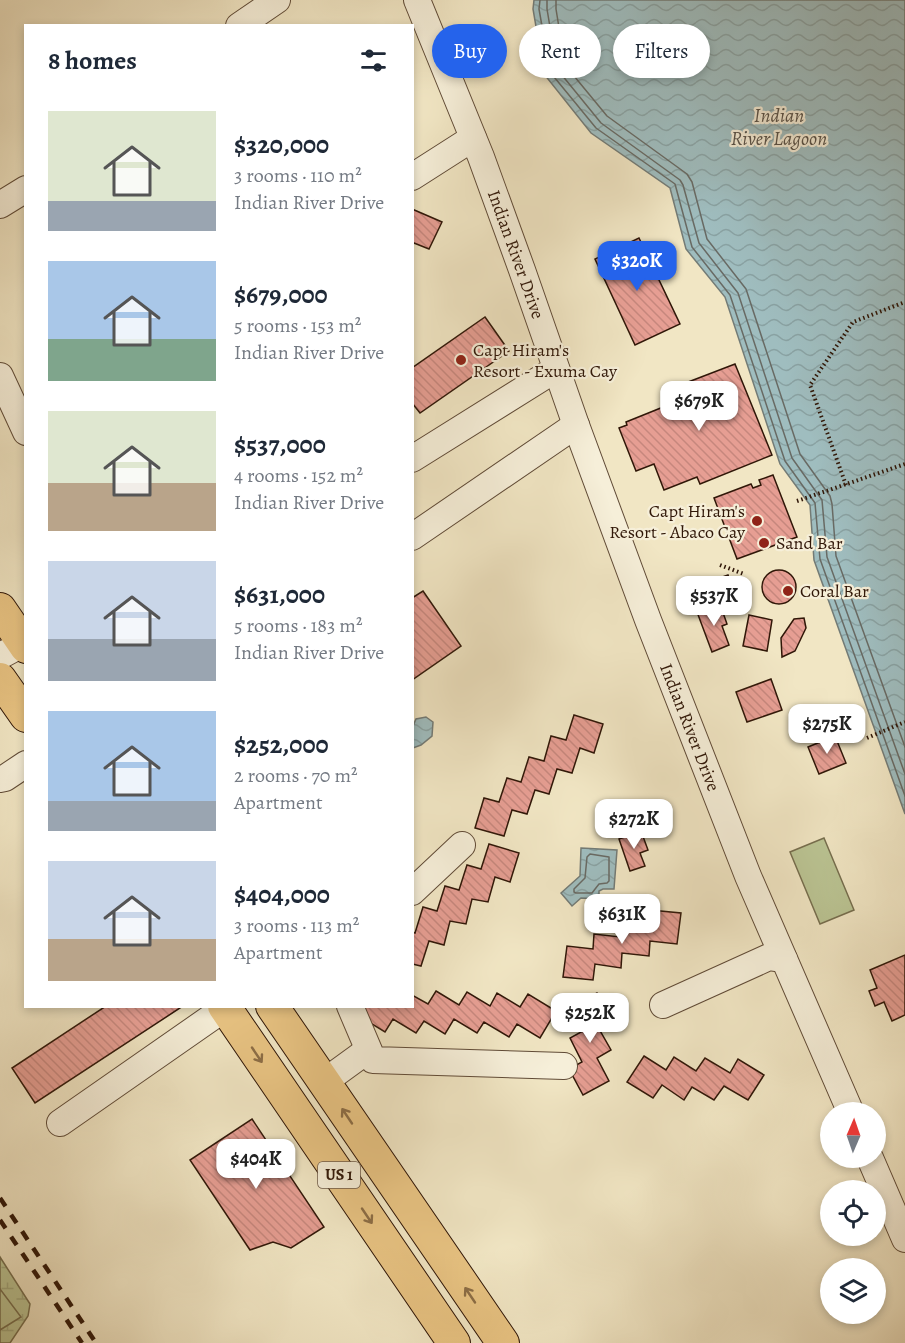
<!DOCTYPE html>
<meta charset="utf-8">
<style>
body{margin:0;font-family:Alegreya,serif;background:#f6f6f7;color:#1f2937;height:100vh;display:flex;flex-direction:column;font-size:22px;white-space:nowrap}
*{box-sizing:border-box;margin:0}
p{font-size:20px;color:#747a83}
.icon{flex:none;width:33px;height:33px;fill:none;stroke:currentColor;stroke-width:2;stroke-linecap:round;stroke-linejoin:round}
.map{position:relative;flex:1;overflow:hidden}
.panel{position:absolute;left:24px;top:24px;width:390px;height:984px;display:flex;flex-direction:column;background:#fff;border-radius:0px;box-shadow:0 3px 9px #0003}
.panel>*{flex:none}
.guide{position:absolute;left:432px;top:24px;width:382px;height:54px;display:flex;gap:12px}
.needle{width:39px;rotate:2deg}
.fabs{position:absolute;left:820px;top:1102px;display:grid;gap:12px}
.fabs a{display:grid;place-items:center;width:66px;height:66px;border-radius:50%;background:#fff;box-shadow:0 3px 9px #0003;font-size:30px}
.price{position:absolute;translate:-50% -51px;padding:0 14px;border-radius:12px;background:#fff;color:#222;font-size:20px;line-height:39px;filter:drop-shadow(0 2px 3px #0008)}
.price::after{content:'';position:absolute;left:50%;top:36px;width:18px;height:14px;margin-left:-9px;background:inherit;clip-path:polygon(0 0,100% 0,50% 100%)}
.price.current{background:#2563eb;color:#fff}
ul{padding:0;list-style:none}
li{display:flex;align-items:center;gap:18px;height:150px;padding:0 24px}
li span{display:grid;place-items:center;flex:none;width:168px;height:120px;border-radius:0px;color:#555}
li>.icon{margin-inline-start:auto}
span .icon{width:72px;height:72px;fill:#fffc;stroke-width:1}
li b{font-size:26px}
h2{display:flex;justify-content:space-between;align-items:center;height:72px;padding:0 24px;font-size:26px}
.chip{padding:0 21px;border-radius:27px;background:#fff;box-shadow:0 3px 9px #0003;font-size:21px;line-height:54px}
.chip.current{background:#2563eb;color:#fff}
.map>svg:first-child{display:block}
.wetland{fill:url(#wetland-marsh);stroke:#766e4e;stroke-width:1.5}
.park{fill:#bbc594;stroke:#766e4e;stroke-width:1.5}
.water{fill:url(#water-waves);stroke:#737b76;stroke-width:1.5}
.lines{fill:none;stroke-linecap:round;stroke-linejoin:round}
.shore{stroke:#686a64;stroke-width:1.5}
.building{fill:url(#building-back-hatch);stroke:#301708;stroke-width:1.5}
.minor-casing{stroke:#604b37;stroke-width:28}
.major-casing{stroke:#301708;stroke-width:34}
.path{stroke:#301708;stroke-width:4;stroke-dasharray:1.5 3;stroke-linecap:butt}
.minor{stroke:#f6efd9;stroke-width:26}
.major{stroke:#e8c382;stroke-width:32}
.rail{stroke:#301708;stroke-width:4.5;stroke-dasharray:10 10;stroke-linecap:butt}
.oneway{stroke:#8c6d45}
.poi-dot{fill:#8f2418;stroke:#f6efd9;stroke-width:2}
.labels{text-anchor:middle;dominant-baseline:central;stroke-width:4.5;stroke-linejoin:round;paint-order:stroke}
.shield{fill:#f6efd9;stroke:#6b5847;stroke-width:1.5}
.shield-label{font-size:16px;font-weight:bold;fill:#301708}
.street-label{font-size:18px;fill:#301708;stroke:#f6efd9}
.poi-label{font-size:18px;fill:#301708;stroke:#f6efd9;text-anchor:start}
.water-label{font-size:20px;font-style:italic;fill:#575148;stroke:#f6efd9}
</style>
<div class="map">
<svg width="905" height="1343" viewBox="0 0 905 1343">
<defs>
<pattern id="wetland-marsh" width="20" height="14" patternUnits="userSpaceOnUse" patternTransform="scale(1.5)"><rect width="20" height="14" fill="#bbc594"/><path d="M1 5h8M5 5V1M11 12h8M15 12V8" fill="none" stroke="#a1a87e"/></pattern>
<pattern id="water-waves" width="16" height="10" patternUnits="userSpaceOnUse" patternTransform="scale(1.5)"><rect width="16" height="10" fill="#9fbdbf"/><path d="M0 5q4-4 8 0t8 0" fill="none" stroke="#89a2a3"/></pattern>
<pattern id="building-back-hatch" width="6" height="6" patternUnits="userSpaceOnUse" patternTransform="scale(1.5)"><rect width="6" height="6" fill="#e69e93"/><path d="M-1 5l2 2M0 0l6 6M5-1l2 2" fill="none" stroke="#c6877d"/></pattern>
</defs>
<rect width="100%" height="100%" fill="#f1e6c4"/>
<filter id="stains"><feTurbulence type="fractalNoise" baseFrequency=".00333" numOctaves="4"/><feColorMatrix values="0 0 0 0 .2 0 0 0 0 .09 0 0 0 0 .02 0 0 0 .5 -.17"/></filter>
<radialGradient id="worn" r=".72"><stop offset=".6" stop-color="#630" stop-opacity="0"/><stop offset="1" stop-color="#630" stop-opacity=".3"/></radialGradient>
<polygon class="wetland" points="0,1257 30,1304 28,1316 10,1343 0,1343"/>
<g class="park">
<polygon points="824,838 854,910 820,924 790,852"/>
<polygon points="0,1289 21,1317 0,1330"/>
</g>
<g class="water">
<polygon points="534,0 905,0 905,814 814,560 810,505 780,464 725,297 686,249 670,188 591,133 544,74 533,9"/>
<polygon points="426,717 433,722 432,736 421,745 413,748 413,726 416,719"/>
<polygon points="581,848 617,850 614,889 603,889 599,891 599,899 581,898 572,906 561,893 580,876"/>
</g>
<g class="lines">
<g class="shore">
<polyline points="540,0 539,9 550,72 596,128 675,184 692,247 730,295 785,461 815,503 820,559 905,796"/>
<polyline points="547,0 547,9 557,69 601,123 680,180 683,185 699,243 738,293 792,458 822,500 827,557 905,774"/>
<polyline points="556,0 556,9 565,65 607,116 687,174 692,182 707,239 746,289 800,454 830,496 832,504 836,556 905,747"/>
<polygon points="590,854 609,857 609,881 607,883 599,884 592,893 576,893 574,892 574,889 585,878 587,857"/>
</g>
</g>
<g class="building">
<polygon points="412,209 442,222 429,249 414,243 412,247"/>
<polygon points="639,238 680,324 635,345 595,259"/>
<polygon points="485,317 509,351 420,413 412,403 412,368"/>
<polygon points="735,364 772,455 700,484 697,477 664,490 654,464 636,471 619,428 627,425 626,422 688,397 683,384"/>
<polygon points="773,475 797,537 737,559 714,498 751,484 753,488 761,485 759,480"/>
<circle cx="779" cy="587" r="17"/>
<polygon points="728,575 736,598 707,609 700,591 719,584 717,579"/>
<polygon points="423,591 461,646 412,680 412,598"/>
<polygon points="720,604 727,624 722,626 729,645 712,652 697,612"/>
<polygon points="749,615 772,620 767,651 743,646"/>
<polygon points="804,618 806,628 795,651 782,657 781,638 794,619"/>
<polygon points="771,679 782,710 747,722 736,692"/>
<polygon points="574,715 603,724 594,753 580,748 572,773 557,769 549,794 535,790 527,814 512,810 504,836 475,828 484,798 499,802 507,778 521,782 529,757 544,761 551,736 566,740"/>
<polygon points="835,736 846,763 819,774 808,747"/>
<polygon points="641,831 648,850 640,853 645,866 630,871 619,839"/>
<polygon points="489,844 519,853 510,882 495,877 488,902 472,899 466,924 450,921 444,945 429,941 421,966 412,964 412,932 415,933 423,907 437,911 445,886 459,890 467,865 481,869"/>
<polygon points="650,910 681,913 677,944 650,941 649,956 622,953 621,968 595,964 593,980 563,977 567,946 593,949 594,934 620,937 622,922 648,925"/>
<polygon points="905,955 905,1015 892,1021 884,1002 875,1006 869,991 877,988 870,970"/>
<polygon points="436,991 459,1005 467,992 490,1006 497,993 520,1007 528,994 556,1011 540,1038 517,1024 509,1037 484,1022 477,1033 454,1019 445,1034 424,1021 416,1033 393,1019 385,1032 359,1016 364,1006 412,1006 412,995 428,1004"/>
<polygon points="597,993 612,1020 598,1027 611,1050 597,1058 609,1081 583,1095 569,1069 582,1062 570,1038 583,1031 570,1007"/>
<polygon points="106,1006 183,1006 35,1103 12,1068"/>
<polygon points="644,1056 666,1070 674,1057 696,1071 705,1058 730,1073 738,1059 764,1075 748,1100 724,1086 714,1100 692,1087 684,1100 662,1085 653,1098 627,1082"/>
<polygon points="252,1119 324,1227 291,1248 273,1242 250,1250 190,1160"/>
</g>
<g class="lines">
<defs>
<g id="minor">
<path id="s1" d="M417,0L481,157L522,270L576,425L648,620L748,876L851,1113"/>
<polyline points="239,26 277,0"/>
<polyline points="412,177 473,138"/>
<polyline points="0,205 26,189"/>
<polyline points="0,376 26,432"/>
<polyline points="412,459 556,369"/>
<polyline points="412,537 576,425"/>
<polyline points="0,656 26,642"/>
<polyline points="0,779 5,778 26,764"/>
<polyline points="412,892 462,845"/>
<polyline points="663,1005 769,957 784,959"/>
<polyline points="350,1006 373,1060 564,1066"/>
<polyline points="324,1082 368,1050"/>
<polyline points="60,1123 225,1008"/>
<polyline points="870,1158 905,1239"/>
</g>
<g id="major">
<polyline points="0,609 26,647"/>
<polyline points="0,679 26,716"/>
<polyline points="224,1006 454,1343"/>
<polyline points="272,1006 503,1343"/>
</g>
</defs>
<use href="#minor" class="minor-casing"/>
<use href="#major" class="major-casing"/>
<g class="path">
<polyline points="846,485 810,385 853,322 905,302"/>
<polyline points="797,501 905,464"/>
<polyline points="720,565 744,574"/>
<polyline points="867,738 905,722"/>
</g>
<use href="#minor" class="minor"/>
<use href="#major" class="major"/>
<g class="rail">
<polyline points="0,1198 96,1343"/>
<polyline points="0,1220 82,1343"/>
</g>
</g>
<defs><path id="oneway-shaft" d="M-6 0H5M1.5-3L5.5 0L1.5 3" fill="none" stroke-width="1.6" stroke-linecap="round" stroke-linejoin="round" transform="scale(1.5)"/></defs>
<g class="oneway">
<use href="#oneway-shaft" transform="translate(257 1055) rotate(56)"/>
<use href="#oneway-shaft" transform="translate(347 1116) rotate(-124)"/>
<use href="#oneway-shaft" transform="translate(367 1216) rotate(56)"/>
<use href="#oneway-shaft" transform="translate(470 1295) rotate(-124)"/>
</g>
<g class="poi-dot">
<circle cx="461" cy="360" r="6"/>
<circle cx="757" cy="521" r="6"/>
<circle cx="764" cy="543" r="6"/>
<circle cx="788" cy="591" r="6"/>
</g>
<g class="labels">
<rect class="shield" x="318" y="1162" width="42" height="26" rx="4.5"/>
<g class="shield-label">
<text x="339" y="1175">US 1</text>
</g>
<g class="street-label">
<text stroke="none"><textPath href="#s1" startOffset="273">Indian River Drive</textPath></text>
<text stroke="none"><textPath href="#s1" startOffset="777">Indian River Drive</textPath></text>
</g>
<g class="poi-label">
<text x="473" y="350">Capt Hiram's<tspan x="473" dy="21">Resort - Exuma Cay</tspan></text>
<text x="745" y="511" text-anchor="end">Capt Hiram's<tspan x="745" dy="21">Resort - Abaco Cay</tspan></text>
<text x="776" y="543">Sand Bar</text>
<text x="800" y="591">Coral Bar</text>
</g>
<g class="water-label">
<text x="779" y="115">Indian<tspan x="779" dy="23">River Lagoon</tspan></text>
</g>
</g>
<rect width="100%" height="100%" filter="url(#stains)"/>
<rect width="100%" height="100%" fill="url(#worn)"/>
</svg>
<div class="fabs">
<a><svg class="needle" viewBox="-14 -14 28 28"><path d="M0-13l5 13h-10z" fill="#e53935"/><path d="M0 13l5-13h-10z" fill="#747a83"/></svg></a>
<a><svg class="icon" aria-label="locate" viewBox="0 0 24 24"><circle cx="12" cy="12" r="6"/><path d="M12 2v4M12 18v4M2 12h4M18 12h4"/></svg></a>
<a><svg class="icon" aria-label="layers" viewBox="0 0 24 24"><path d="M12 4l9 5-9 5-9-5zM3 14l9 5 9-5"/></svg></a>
</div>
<b class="price current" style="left:637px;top:292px">$320K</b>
<b class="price" style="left:699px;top:432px">$679K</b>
<b class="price" style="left:714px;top:627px">$537K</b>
<b class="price" style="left:827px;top:755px">$275K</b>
<b class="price" style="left:634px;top:850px">$272K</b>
<b class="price" style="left:622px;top:945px">$631K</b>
<b class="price" style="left:590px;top:1044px">$252K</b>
<b class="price" style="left:256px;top:1190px">$404K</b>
<div class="guide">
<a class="chip current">Buy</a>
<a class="chip">Rent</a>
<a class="chip">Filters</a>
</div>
<section class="panel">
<h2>8 homes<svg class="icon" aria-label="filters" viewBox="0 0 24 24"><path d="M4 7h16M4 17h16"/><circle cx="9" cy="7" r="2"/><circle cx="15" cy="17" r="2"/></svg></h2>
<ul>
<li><span style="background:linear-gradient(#dfe7d0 75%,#9aa5b1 0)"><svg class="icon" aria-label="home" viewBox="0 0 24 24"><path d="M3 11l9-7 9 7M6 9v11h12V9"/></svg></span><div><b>$320,000</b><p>3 rooms · 110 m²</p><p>Indian River Drive</p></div></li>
<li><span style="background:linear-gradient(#a9c7e8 65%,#7fa58c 0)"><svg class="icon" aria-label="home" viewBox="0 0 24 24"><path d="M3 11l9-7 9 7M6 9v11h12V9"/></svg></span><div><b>$679,000</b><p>5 rooms · 153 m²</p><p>Indian River Drive</p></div></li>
<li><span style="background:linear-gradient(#dfe7d0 60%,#b9a48a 0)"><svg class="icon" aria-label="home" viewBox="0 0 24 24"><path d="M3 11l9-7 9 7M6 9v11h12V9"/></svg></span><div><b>$537,000</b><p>4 rooms · 152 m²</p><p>Indian River Drive</p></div></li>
<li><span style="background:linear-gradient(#c9d6e8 65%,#9aa5b1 0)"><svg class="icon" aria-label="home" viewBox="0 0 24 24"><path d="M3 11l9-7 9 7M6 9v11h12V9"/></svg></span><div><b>$631,000</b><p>5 rooms · 183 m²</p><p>Indian River Drive</p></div></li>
<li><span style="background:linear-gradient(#a9c7e8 75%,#9aa5b1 0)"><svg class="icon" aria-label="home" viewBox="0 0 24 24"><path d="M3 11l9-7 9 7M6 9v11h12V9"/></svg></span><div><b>$252,000</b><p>2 rooms · 70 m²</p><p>Apartment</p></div></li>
<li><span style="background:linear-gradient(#c9d6e8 65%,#b9a48a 0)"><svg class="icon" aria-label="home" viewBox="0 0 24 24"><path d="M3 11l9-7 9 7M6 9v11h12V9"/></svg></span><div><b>$404,000</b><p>3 rooms · 113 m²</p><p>Apartment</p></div></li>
</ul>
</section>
</div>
